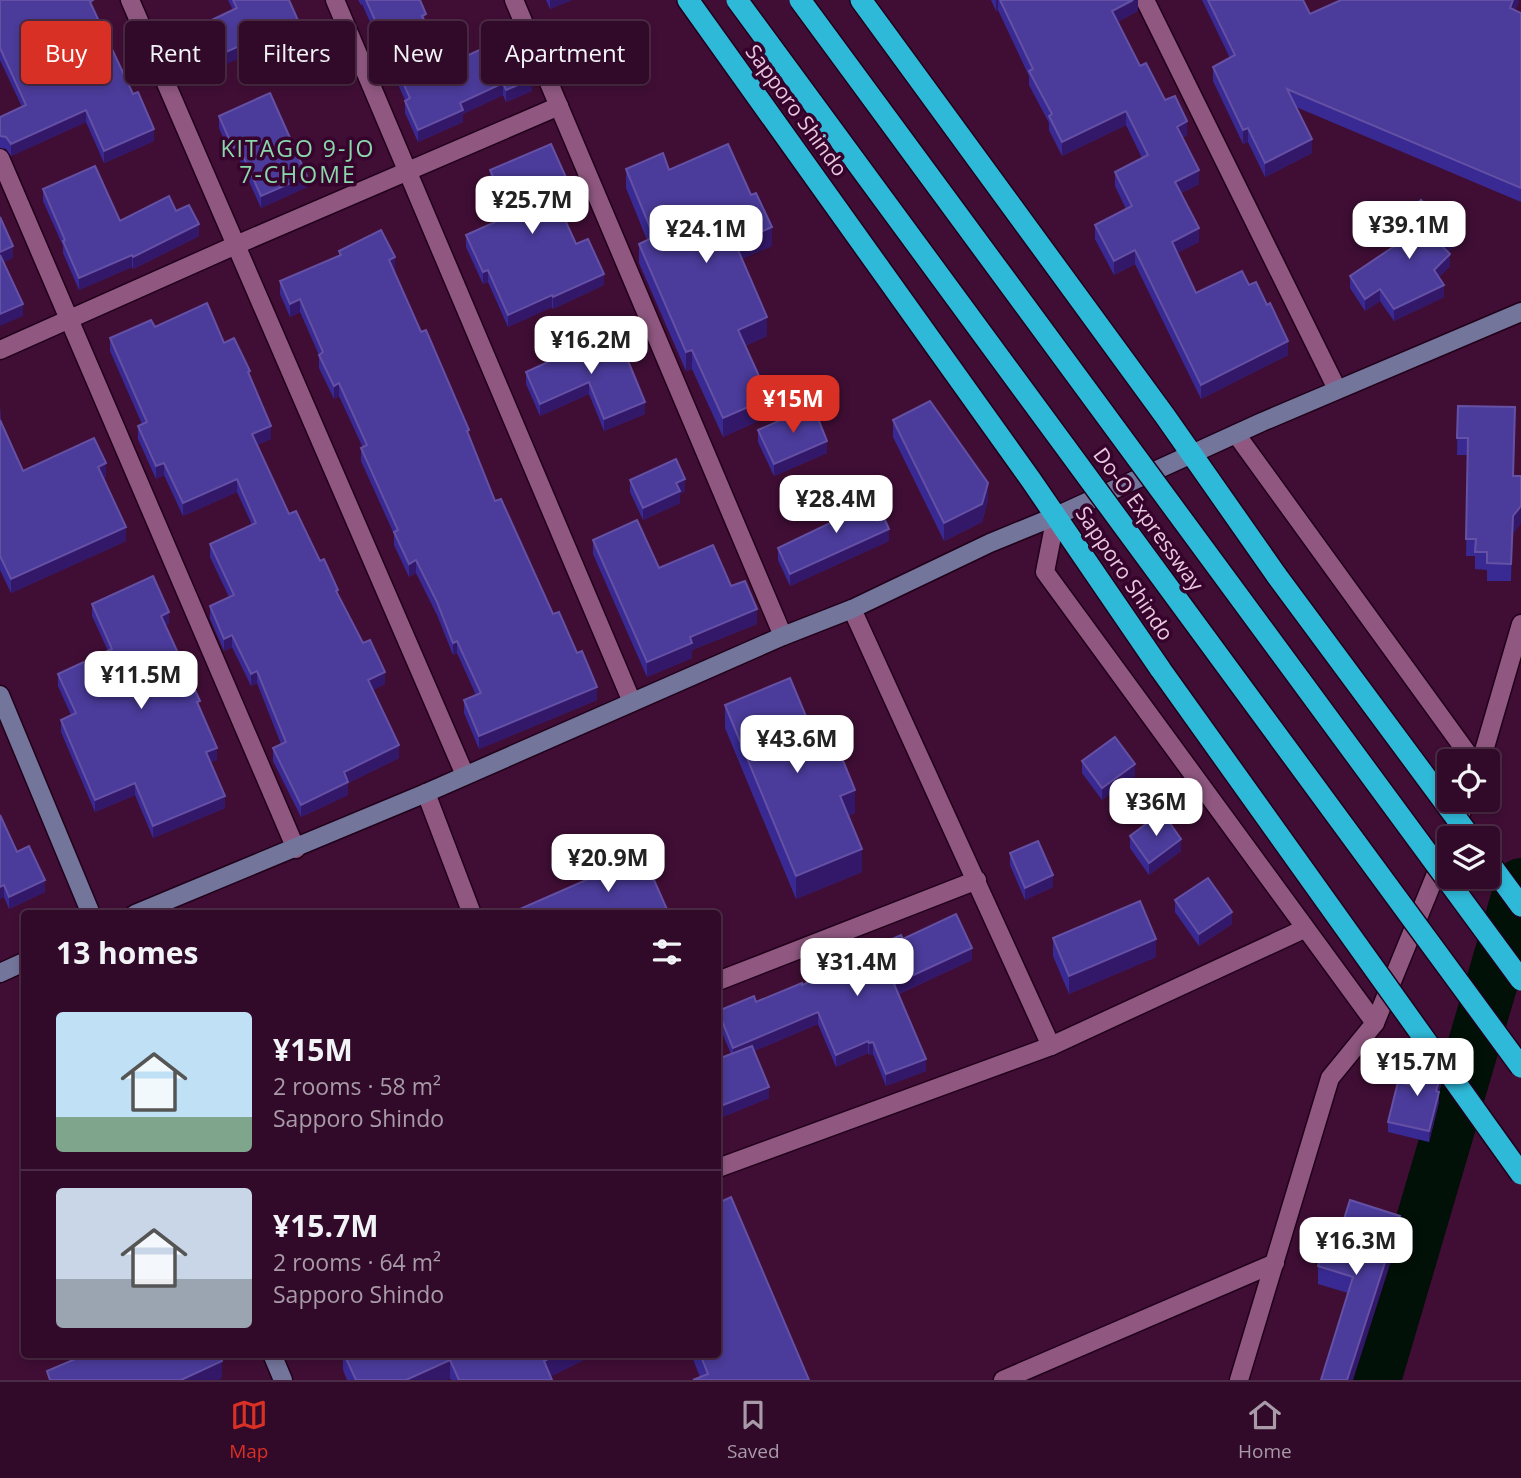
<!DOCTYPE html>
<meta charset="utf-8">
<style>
body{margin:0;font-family:"Open Sans",sans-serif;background:#3c1834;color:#f1f3f6;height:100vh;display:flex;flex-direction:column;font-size:26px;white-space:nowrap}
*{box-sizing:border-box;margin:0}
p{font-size:23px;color:#a89aa8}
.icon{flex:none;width:38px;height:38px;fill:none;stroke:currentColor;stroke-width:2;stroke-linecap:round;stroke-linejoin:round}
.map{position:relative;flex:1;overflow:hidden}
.sheet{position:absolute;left:21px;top:910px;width:700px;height:448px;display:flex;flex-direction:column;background:#300a28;border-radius:7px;box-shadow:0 4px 10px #0003,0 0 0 2px #4b2b45}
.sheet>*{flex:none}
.hud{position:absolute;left:21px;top:21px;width:700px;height:63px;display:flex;gap:14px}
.controls{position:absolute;left:1437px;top:749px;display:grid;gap:14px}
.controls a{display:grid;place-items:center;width:63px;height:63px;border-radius:7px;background:#300a28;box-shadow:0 4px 10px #0003,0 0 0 2px #4b2b45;font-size:35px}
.price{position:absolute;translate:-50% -60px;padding:0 16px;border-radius:14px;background:#fff;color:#222;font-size:23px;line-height:46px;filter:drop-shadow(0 2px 4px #0008)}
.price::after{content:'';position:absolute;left:50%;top:42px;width:21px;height:16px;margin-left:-10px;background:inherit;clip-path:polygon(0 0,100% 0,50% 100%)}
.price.current{background:#d93025;color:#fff}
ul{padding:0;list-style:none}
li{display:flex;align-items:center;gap:21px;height:175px;padding:0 35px}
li+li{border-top:2px solid #4b2b45}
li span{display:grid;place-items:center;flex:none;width:196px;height:140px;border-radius:7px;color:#555}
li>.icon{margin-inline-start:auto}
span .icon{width:84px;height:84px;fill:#fffc;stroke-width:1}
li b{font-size:30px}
h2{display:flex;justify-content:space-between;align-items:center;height:84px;padding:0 35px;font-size:30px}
.chip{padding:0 24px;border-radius:7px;background:#300a28;box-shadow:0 4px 10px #0003,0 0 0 2px #4b2b45;font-size:24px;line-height:63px}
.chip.current{background:#d93025;color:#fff}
.dock{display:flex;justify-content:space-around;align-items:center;height:98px;border-top:2px solid #4b2b45;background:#300a28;font-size:19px;color:#a89aa8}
.dock a{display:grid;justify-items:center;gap:4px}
.dock .current{color:#d93025}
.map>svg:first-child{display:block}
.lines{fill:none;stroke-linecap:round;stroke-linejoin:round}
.river{stroke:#011107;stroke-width:52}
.street-casing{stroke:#21001a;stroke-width:21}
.secondary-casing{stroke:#21001a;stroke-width:21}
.highway-casing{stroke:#21001a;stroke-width:24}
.street{stroke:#905881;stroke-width:18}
.secondary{stroke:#73759b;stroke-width:18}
.highway{stroke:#2fb9d9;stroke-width:21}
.highway-bridge-casing{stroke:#21001a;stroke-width:24;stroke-linecap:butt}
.highway-bridge{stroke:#2fb9d9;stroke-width:21}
.wall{fill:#382a92}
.shaded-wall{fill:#331869}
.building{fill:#4b3b9a;stroke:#6451a5;stroke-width:2}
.labels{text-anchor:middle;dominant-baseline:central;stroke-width:7;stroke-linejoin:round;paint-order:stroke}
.street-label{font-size:21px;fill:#e8c8de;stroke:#35032b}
.neighbourhood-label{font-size:23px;letter-spacing:2px;fill:#89d7aa;stroke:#35032b}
</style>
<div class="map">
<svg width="1521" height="1380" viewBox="0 0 1521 1380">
<rect width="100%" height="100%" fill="#400e35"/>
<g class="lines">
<polyline class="river" points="1375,1380 1521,884"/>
<defs>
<g id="street">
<polyline points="130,0 465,775"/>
<polyline points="335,0 632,702"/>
<polyline points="514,0 783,636"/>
<polyline points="1145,0 1337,389"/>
<polyline points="0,158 296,849"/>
<polyline points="0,350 236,245 559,106"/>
<polyline points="1236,434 1473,761"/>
<polyline points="1056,516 1045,572 1375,1023"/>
<polyline points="852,609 1051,1046"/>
<polyline points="1481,761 1521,624"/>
<polyline points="426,793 472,914"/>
<polyline points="1455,829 1466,800"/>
<polyline points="718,981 977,880"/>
<polyline points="718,1168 1051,1046 1304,929"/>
<polyline points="1003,1380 1275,1263"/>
<polyline points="1239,1380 1330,1078 1375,1023 1449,842"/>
</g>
<g id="secondary">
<polyline points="0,695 91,914"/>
<polyline points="135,914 426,793 783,636 852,609 990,543 1056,516 1262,422 1521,312"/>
<polyline points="0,973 24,962"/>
<polyline points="272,1354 283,1380"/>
</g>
<g id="highway">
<polyline points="688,0 1031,480 1161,670"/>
<polyline points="861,0 1165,416 1277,576"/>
<polyline points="1488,861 1521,906"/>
</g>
</defs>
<use href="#street" class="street-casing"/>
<use href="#secondary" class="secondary-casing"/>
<use href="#highway" class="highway-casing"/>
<use href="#street" class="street"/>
<use href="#secondary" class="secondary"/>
<use href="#highway" class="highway"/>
<defs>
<g id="highway-bridge">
<polyline points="737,0 1521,1067"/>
<polyline points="800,0 1521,980"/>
<polyline points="1277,576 1471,838"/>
<polyline points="1161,670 1521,1174"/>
</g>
</defs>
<use href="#highway-bridge" class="highway-bridge-casing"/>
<use href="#highway-bridge" class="highway-bridge"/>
</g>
<g class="wall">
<polygon points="0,0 93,10 154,141 104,163 86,122 11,156 6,149 0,148 0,117 22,107 0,60"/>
<polygon points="228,0 289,0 300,25 327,69 287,85 269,45 192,79 178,48 178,36 233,10"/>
<polygon points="358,0 420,0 426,24 445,66 532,91 506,102 503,95 463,114 463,122 418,142 405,113 405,100 362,4 361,5"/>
<polygon points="546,0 572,0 550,9"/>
<polygon points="991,0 1138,0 1138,11 1117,22 1140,66 1165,100 1187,135 1182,138 1199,184 1181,193 1199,242 1177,253 1196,293 1249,285 1288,355 1201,399 1135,264 1114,275 1095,239 1095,225 1126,209 1115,186 1115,172 1142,158 1126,125 1062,156 1049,130 1049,123 1029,85 1029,76 998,10 996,11"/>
<polygon points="1202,0 1303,0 1310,14 1519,0 1515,10 1521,13 1521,202 1296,107 1312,153 1265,177 1248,142 1243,144 1213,81 1213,67 1230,58"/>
<polygon points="219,116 307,187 261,208 238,157 233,160 219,128"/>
<polygon points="626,169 669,170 772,246 741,259 767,336 745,346 769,416 723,437 692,369 686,371 639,263 639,244 647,240 626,188"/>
<polygon points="490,170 568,193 555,199 576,244 604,285 553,309 552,307 508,327 488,282 483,284 466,247 466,235 506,217 490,182"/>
<polygon points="43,189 120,221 176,211 199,236 133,269 132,267 79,290 63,253 63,246 43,201"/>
<polygon points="1399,222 1455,246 1448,252 1450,266 1439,277 1444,297 1394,321 1380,301 1365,311 1350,288 1350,276 1404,240 1399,234"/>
<polygon points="339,251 395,270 394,271 469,437 495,501 597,700 479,749 464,713 464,700 476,695 457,653 453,655 437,615 416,573 409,577 394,545 394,534 361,461 361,448 363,448 339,396 334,399 319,368 319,355 300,312 290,317 280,294 280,281 339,256"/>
<polygon points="155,327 224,343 250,376 271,439 257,445 289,514 320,561 385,684 373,690 399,758 348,783 348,795 301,817 273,761 273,748 281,744 257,683 251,686 232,647 224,651 210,619 210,606 229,597 210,557 210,544 252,525 237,492 183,516 164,475 156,479 138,439 138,426 142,424 110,351 110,338"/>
<polygon points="617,334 645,414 604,431 589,394 540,416 526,384 526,372"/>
<polygon points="1458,406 1514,476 1511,581 1487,581 1487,570 1475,569 1475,556 1466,556 1468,455 1457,455"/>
<polygon points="0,407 1,421 23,471 106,477 104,478 126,541 11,593 0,570"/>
<polygon points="893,420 988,500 982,522 944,541 893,437"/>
<polygon points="758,430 827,453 774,476 758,442"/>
<polygon points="630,480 685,491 680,494 680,503 643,520 630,492"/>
<polygon points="843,505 889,541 790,586 778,560 778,548 843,517"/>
<polygon points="593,540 659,568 731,586 757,624 692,650 692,658 647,677 593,554"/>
<polygon points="92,604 169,624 165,625 200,708 217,760 211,762 225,808 153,838 135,795 95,812 61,732 61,720 71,715 58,686 58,674 108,651 92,616"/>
<polygon points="725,705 810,726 855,813 848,816 862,872 796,899 725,728"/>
<polygon points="1082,761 1135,776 1102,800 1082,773"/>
<polygon points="0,815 17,852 45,892 9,909 4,897"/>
<polygon points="1130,836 1181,851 1149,875 1130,848"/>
<polygon points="1010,853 1053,887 1025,900 1010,865"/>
<polygon points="1175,900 1232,924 1199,946 1175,912"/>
<polygon points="1053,938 1156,957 1069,994 1053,956"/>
<polygon points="903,939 972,960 899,994 926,1071 886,1086 873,1054 869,1055 868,1053 836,1067 818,1024 754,1051 769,1098 720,1118 721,1134 718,1135 718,1059 731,1054 718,1023 718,1011 756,1002 802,985 865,958 865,951"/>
<polygon points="1411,1085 1441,1085 1439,1092 1439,1102 1429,1142 1388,1132 1388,1122"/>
<polygon points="1400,1233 1348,1293 1318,1284 1318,1266 1339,1235"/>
<polygon points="343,1354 596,1354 551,1376 552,1380 451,1380 450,1378 446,1380 347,1380 343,1370"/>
<polygon points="691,1354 718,1354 809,1380 700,1377"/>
</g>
<g class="shaded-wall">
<polygon points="550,0 572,0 550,9"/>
<polygon points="996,0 998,0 998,10 996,11"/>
<polygon points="1133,0 1138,0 1138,11 1112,25 1112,11"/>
<polygon points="1513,0 1519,0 1519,3 1510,22 1510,8"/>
<polygon points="269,33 269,45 192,79 192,67"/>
<polygon points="327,57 327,69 287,85 287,73"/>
<polygon points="532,79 532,91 506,102 506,90"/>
<polygon points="503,83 503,95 463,114 463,122 418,142 418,130 460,103"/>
<polygon points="86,110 86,122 11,156 11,144"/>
<polygon points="1126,111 1126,125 1062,156 1062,142"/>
<polygon points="1187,121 1187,135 1177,141 1177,127"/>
<polygon points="1248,128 1248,142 1243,144 1243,130"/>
<polygon points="154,129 154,141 104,163 104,151"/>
<polygon points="1312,139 1312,153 1265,177 1265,163"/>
<polygon points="238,145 238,157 233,160 233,148"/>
<polygon points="1199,170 1199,184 1175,196 1175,182"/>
<polygon points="307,176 307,187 261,208 261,196"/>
<polygon points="568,182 568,193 551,201 551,189"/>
<polygon points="199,224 199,236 133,269 133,257"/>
<polygon points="772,227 772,246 735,262 735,243"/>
<polygon points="1199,228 1199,242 1172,256 1172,242"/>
<polygon points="1455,234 1455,246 1442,258 1442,246"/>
<polygon points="13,246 13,258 0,264 0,252"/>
<polygon points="1135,250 1135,264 1114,275 1114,261"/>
<polygon points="1450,254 1450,266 1434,282 1434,270"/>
<polygon points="132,255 132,267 79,290 79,278"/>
<polygon points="395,257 395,270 389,273 389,260"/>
<polygon points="488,270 488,282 483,284 483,272"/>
<polygon points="604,274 604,285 553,309 553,297"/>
<polygon points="1444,285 1444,297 1394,321 1394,309"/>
<polygon points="1380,289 1380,301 1365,311 1365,299"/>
<polygon points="552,295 552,307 508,327 508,315"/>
<polygon points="300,299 300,312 290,317 290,304"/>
<polygon points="23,304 23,316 0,326 0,314"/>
<polygon points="767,317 767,336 738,349 738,330"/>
<polygon points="1288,341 1288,355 1201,399 1201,385"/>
<polygon points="692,350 692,369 686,371 686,352"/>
<polygon points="589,382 589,394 540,416 540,404"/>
<polygon points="339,383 339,396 334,399 334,386"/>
<polygon points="769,398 769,416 723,437 723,418"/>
<polygon points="645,402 645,414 604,431 604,419"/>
<polygon points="271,426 271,439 252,447 252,434"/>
<polygon points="827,441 827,453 774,476 774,464"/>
<polygon points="106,463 106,477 98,481 98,467"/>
<polygon points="164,463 164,475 156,479 156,466"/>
<polygon points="237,479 237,492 183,516 183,503"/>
<polygon points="685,479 685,491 680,494 680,503 643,520 643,508 676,483"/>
<polygon points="988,483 988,500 982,522 944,541 944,523"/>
<polygon points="1521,506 1521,524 1513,534 1511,581 1513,516"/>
<polygon points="126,527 126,541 11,593 11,579"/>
<polygon points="889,529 889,541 790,586 790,574"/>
<polygon points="416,560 416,573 409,577 409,564"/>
<polygon points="757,609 757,624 692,650 692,658 647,677 647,662 690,637"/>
<polygon points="169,612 169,624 161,628 161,616"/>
<polygon points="232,635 232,647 224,651 224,639"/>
<polygon points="457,641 457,653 453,655 453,643"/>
<polygon points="257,671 257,683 251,686 251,674"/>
<polygon points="385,672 385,684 368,693 368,680"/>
<polygon points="597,687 597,700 479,749 479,736"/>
<polygon points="399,745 399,758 348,783 348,795 301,817 301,805 344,772"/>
<polygon points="217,748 217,760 206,764 206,752"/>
<polygon points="1135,764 1135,776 1102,800 1102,788"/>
<polygon points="135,783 135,795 95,812 95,800"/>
<polygon points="855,790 855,813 840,819 840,796"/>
<polygon points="225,796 225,808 153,838 153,826"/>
<polygon points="1181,839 1181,851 1149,875 1149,863"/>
<polygon points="862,849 862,872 796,899 796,876"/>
<polygon points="1053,875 1053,887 1025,900 1025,888"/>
<polygon points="45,880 45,892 9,909 9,897"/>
<polygon points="4,885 4,897 0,899 0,887"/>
<polygon points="1232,912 1232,924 1199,946 1199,934"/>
<polygon points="1156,939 1156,957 1069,994 1069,976"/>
<polygon points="972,948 972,960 894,996 894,984"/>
<polygon points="818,1012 818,1024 733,1060 733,1048"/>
<polygon points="868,1041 868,1053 836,1067 836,1055"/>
<polygon points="873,1042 873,1054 869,1055 869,1043"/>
<polygon points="926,1059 926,1071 886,1086 886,1074"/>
<polygon points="1441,1075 1441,1085 1439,1092 1439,1102 1429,1142 1429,1131 1436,1091"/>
<polygon points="769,1087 769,1098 718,1119 718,1107"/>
<polygon points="721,1122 721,1134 718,1135 718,1124"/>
<polygon points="1400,1216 1400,1233 1353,1380 1347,1380"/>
<polygon points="558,1354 596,1354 544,1380 544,1361"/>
<polygon points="450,1360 450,1378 446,1380 406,1380"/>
<polygon points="222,1361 222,1378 219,1380 181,1380"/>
</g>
<g class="building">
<polygon points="0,0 93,0 90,2 133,94 138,92 154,129 104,151 86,110 11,144 6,137 0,136 0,117 26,105 0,48"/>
<polygon points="233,0 289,0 300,25 311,20 327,57 287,73 269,33 192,67 178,36 237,8"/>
<polygon points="366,0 420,0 426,14 422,16 445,66 512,35 532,79 506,90 503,83 460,103 463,110 418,130 405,101 410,98"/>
<polygon points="1000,0 1133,0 1112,11 1140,66 1146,63 1165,100 1175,96 1187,121 1177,127 1199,170 1175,182 1199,228 1172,242 1196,293 1242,271 1249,285 1256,282 1267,305 1270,303 1288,341 1201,385 1135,250 1114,261 1095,225 1132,206 1115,172 1148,155 1126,111 1062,142 1049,116 1052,114 1029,71 1033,69"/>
<polygon points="1208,0 1303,0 1310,14 1341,0 1513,0 1510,8 1521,13 1521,188 1287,89 1312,139 1265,163 1248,128 1243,130 1213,67 1235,55"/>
<polygon points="270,93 307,176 261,196 238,145 233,148 219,116"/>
<polygon points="551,144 568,182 551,189 576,244 588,239 604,274 553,297 552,295 508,315 488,270 483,272 466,235 511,215 490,170"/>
<polygon points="728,144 751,195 756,193 772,227 735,243 767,317 738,330 769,398 723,418 692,350 686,352 639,244 654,237 626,169 663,153 669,170"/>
<polygon points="95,166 120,221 169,196 176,211 189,205 199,224 133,257 132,255 79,278 63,241 65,240 43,189"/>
<polygon points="1421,200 1455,234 1442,246 1450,254 1434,270 1444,285 1394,309 1380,289 1365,299 1350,276 1411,235 1399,222"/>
<polygon points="0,217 13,246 0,252"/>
<polygon points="381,230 395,257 389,260 421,332 426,330 469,430 467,431 495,501 501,499 553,614 559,612 577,653 582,651 597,687 479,736 464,700 481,693 457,641 453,643 437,602 416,560 409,564 394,532 398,530 361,448 367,445 339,383 334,386 319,355 323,352 300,299 290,304 280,281 341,255 339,251"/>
<polygon points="0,255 23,304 0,314"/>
<polygon points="207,303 224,343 234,338 250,371 248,372 271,426 252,434 289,514 296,511 320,561 324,559 338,590 336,591 363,643 370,640 385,672 368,680 399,745 344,772 348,782 301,805 273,748 286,742 257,671 251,674 232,635 224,639 210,606 234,595 210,544 256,523 237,479 183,503 164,463 156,466 138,426 147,422 110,338 151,320 155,327"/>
<polygon points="617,334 645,402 604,419 589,382 540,404 526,372 568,353"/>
<polygon points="930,401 988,483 982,504 944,523 893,420"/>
<polygon points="813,406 827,441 774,464 758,430"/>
<polygon points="1458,406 1515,407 1513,476 1521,476 1521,506 1513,516 1511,564 1487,563 1487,552 1475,552 1476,539 1466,539 1468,438 1457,438"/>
<polygon points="0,420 23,471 94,438 106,463 98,467 126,527 11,579 0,556"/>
<polygon points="676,459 685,479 676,483 680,491 643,508 630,480"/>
<polygon points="873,493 889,529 790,574 778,548 847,515 843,505"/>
<polygon points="637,520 659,568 713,545 731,586 745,581 757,609 690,637 692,643 647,662 593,540"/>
<polygon points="153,576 169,612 161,616 200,701 197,702 217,748 206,752 225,796 153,826 135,783 95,800 61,720 76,713 58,674 112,649 92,604"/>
<polygon points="790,678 810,726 826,719 855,790 840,796 862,849 796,876 725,705"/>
<polygon points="1115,737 1135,764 1102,788 1082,761"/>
<polygon points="1162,812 1181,839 1149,863 1130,836"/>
<polygon points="0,815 17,852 29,846 45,880 9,897 4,885 0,887"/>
<polygon points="1038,841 1053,875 1025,888 1010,853"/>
<polygon points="643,855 669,914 522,914 520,909"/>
<polygon points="1208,878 1232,912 1199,934 1175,900"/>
<polygon points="1140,901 1156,939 1069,976 1053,938"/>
<polygon points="956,914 972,948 894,984 926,1059 886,1074 873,1042 869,1043 868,1041 836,1055 818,1012 733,1048 718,1011 754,996 756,1002 802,983 802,985 867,957 865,951 901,935 903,939"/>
<polygon points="752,1046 769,1087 718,1107 718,1059"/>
<polygon points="1421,1058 1432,1062 1441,1075 1436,1091 1439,1092 1429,1131 1388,1122 1398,1082 1411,1085"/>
<polygon points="718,1113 721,1122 718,1124"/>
<polygon points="731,1197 809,1380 693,1380 708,1374 700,1354 718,1354 718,1203"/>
<polygon points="1350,1200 1400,1216 1347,1380 1321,1380 1353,1277 1318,1266 1329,1232 1339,1235"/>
<polygon points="87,1354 220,1354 222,1361 181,1380 50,1380 47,1371"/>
<polygon points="344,1354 558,1354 544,1361 552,1380 459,1380 450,1360 406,1380 356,1380"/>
</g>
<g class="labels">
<g class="street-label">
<text transform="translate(797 110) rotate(54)">Sapporo Shindo</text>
<text transform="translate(1149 519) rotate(54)">Do-O Expressway</text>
<text transform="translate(1125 573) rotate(56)">Sapporo Shindo</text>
</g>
<g class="neighbourhood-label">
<text x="298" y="148">KITAGO 9-JO<tspan x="298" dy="26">7-CHOME</tspan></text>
</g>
</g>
</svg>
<div class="controls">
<a><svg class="icon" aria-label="locate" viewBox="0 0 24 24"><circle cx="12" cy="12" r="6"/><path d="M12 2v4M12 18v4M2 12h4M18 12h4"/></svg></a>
<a><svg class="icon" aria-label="layers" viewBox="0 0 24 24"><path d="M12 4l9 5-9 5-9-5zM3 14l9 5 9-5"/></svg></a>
</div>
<b class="price" style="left:532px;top:236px">¥25.7M</b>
<b class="price" style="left:1409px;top:261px">¥39.1M</b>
<b class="price" style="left:706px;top:265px">¥24.1M</b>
<b class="price" style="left:591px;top:376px">¥16.2M</b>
<b class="price current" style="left:793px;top:435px">¥15M</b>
<b class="price" style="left:836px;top:535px">¥28.4M</b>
<b class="price" style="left:141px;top:711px">¥11.5M</b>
<b class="price" style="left:797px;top:775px">¥43.6M</b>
<b class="price" style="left:1156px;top:838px">¥36M</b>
<b class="price" style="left:608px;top:894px">¥20.9M</b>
<b class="price" style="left:857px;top:998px">¥31.4M</b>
<b class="price" style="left:1417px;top:1098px">¥15.7M</b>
<b class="price" style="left:1356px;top:1277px">¥16.3M</b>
<div class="hud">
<a class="chip current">Buy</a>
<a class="chip">Rent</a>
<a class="chip">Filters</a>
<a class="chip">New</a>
<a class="chip">Apartment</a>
</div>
<section class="sheet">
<h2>13 homes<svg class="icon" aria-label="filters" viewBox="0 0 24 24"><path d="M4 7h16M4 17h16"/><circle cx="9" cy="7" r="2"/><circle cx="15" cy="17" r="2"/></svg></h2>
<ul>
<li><span style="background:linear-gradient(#bfe0f5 75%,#7fa58c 0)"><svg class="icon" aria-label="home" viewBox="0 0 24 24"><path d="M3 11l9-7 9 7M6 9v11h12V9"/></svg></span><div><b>¥15M</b><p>2 rooms · 58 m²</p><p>Sapporo Shindo</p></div></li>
<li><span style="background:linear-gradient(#c9d6e8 65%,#9aa5b1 0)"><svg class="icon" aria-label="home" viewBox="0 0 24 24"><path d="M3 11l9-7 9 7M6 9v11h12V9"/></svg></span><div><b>¥15.7M</b><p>2 rooms · 64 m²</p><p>Sapporo Shindo</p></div></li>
</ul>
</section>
</div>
<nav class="dock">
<a class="current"><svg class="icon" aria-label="map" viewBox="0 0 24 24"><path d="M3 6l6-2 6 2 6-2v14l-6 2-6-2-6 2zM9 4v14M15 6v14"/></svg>Map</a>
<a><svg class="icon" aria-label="saved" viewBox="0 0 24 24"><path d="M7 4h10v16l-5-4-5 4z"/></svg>Saved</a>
<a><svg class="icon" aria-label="home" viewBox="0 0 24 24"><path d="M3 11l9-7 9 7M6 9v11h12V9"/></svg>Home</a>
</nav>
